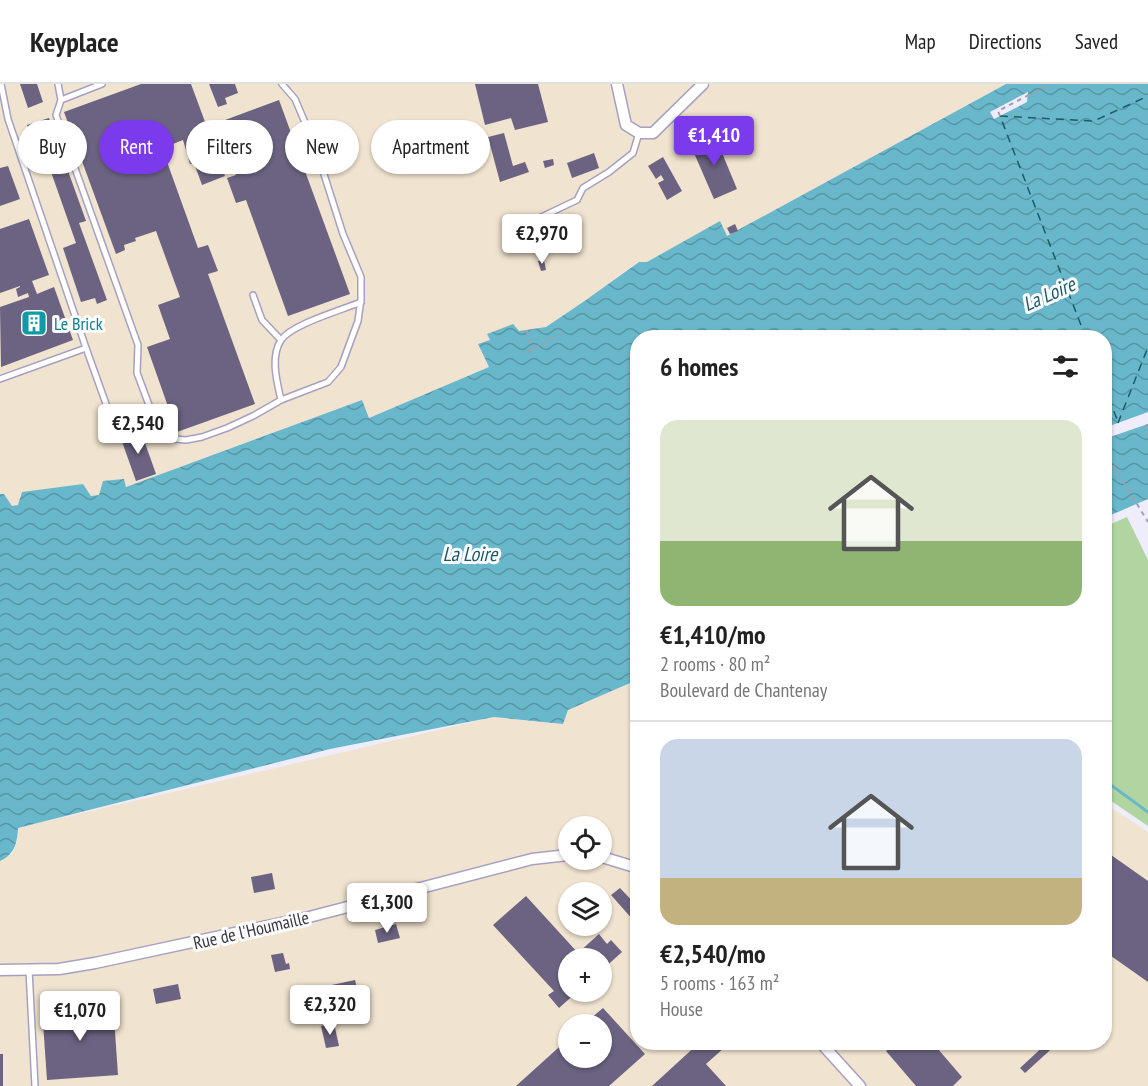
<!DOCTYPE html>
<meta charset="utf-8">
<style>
body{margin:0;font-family:"PT Sans Narrow",sans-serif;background:#f2f2f2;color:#222;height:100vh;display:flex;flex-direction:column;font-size:22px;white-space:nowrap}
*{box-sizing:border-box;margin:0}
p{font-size:20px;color:#767676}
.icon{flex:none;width:33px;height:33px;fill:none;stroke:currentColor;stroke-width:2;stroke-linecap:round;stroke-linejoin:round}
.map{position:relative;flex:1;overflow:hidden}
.details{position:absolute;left:630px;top:246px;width:482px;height:720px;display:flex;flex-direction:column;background:#fff;border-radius:24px;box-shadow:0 2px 4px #0004}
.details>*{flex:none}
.hud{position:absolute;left:18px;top:36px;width:522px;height:54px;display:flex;gap:12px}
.tools{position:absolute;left:558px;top:732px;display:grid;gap:12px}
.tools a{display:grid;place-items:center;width:54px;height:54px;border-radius:50%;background:#fff;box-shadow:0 2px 4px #0004;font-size:30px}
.price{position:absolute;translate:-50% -51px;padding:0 14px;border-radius:6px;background:#fff;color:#222;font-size:20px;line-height:39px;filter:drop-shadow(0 2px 3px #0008)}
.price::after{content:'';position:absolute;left:50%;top:36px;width:18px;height:14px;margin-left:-9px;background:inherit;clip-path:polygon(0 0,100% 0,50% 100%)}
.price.selected{background:#7c3aed;color:#fff}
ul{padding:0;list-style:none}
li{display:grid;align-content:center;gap:12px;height:318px;padding:0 30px}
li+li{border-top:2px solid #e0e0e0}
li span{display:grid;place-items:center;height:186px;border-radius:18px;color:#555}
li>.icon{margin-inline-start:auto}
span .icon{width:108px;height:108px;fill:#fffc;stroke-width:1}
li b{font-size:26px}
h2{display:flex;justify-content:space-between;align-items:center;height:72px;padding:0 30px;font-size:26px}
.pill{padding:0 21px;border-radius:27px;background:#fff;box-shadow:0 2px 4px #0004;font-size:21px;line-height:54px}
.pill.selected{background:#7c3aed;color:#fff}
header{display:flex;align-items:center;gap:36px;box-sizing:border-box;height:84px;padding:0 30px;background:#fff;border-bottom:2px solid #e0e0e0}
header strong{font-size:28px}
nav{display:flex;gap:33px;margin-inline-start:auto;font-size:21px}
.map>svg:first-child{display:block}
.industrial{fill:#f0e3cf;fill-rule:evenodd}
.grass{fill:#b1d5a0}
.water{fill:url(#water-waves)}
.pier{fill:#efedfb}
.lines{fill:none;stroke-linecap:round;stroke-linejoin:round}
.stream{stroke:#69b7ca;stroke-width:3}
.ferry{stroke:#1a5b69;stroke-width:1.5;stroke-dasharray:8 6;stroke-linecap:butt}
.building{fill:#6b6381}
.service-casing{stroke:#a6a1c2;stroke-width:8}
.minor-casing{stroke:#a6a1c2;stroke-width:13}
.path{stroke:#a19fac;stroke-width:2;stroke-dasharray:4.5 4.5;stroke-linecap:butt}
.service{stroke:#fff;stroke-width:5}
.minor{stroke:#fff;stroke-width:10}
.labels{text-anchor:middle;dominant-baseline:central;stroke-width:6;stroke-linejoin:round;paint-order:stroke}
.culture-label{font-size:18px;fill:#0d838f;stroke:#fcfcfc;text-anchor:start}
.street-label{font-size:18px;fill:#393744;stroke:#fcfcfc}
.water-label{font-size:20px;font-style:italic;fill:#1a5b69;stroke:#fcfcfc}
</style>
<header>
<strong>Keyplace</strong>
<nav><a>Map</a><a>Directions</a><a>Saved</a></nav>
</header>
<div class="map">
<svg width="1148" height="1002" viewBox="0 0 1148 1002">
<defs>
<pattern id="water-waves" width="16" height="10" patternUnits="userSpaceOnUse" patternTransform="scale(1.5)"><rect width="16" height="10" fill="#69b7ca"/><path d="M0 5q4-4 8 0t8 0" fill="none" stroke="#5796a6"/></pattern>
</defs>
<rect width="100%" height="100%" fill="#efedfb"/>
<g class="industrial">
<polygon points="0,0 1006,0 727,152 720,138 647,178 638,178 586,216 546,243 527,247 487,250 490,256 478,261 489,283 369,334 362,316 126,403 124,395 99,411 91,412 83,400 23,408 18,421 12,422 4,410 0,410"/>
<path d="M637,596L638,958H1104V719L1148,748V1002H0V777L12,770L17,758L18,744L494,633L562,640L568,626ZM568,742H602V776H568ZM568,808H602V842H568ZM568,874H602V908H568ZM568,940H602V974H568Z"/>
</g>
<polygon class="grass" points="1127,433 1148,476 1148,742 1104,712 1104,443"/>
<path class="water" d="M1006,0H1148V415L1104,434V254H638L637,596L568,626L563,640L494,633L330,665L18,744C17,759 15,770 0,777V410H4L12,422L18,421L22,408L83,400L91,412L99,411L103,397L124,395L126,403L362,316L369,334L489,283L478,260L490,256L487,250L513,240L519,247L546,243L586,216L639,178H647L720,137L727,152Z"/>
<g class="pier">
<polygon points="1028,8 1027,18 994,35 990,28"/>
<polygon points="1148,328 1148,340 1104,355 1104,344"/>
</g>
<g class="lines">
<polyline class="stream" points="1104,696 1148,728"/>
<g class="ferry">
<polyline points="1086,254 1000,32 1094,37 1148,12"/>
<polyline points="1104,301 1118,338"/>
<polyline points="1118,339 1148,263"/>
</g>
</g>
<g class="building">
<polygon points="20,0 37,0 43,18 28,24"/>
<polygon points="141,0 191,0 225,92 202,101 194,79 190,80 183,56 168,62 170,68 165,70 162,64 198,164 208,161 218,187 208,190 255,320 177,348 147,263 170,255 158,221 180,213 156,147 135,154 136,157 124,161 125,166 116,170 64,28"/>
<polygon points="209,0 235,0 238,9 225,14 227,20 218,23"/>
<polygon points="475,0 538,0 548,38 515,46 511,34 485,41"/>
<polygon points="279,16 350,210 288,232 246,116 236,119 227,94 236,91 217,39"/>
<polygon points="49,34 86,137 79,139 107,216 97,220 95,214 81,218 63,164 76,159 50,85 43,87 27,41"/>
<polygon points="504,49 513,82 525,78 529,88 500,98 488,53"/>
<polygon points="715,52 737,105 714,115 691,62"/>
<polygon points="594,69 599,84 572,94 567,79"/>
<polygon points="663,73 682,107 667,116 658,99 664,96 661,91 656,95 648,82"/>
<polygon points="553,75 554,81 545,84 543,77"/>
<polygon points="8,82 20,115 0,122 0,84"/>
<polygon points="29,135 49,191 32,197 37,210 54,203 73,256 1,283 0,223 29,213 28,209 18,213 16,205 20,203 20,202 0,209 0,145"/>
<polygon points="735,140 738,147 730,150 727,144"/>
<polygon points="544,176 546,186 541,187 538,177"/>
<polygon points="140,345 156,390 136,397 120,352"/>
<polygon points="1104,766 1148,797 1148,898 1104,867"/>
<polygon points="272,789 275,805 254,809 251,793"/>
<polygon points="620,804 638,823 638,835 634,837 611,811"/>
<polygon points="526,812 578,869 599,850 607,860 611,856 622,868 602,886 602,874 568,874 568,908 577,908 559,924 548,911 554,907 493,841"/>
<polygon points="396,840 400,854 378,859 375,846"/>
<polygon points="283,869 286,880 289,879 290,885 275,888 271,871"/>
<polygon points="355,896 358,908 316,918 313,905"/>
<polygon points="178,900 181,915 156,920 153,905"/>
<polygon points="113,919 118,991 47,996 42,924"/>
<polygon points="603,924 645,970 609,1002 516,1002 568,955 568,974 602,974 602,940 584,940"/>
<polygon points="334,939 339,962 326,964 321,942"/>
<polygon points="700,958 721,958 725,963 706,980 726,1002 652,1002"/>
<polygon points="896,958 932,958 962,993 953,1002 916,1002 886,967"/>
<polygon points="1048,958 1059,958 1025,989 1020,984"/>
<rect x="0" y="970" width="3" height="32"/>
</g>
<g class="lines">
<defs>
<g id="service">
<polyline points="58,0 61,16"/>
<polyline points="102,0 61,16 56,31 138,261 137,289 158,345 175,355 186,356 202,353 227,344 253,332 281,316 328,298 341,283 358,237 361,215 361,193 343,150 315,62 295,15 282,0"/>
<polyline points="516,145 577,116 583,104 609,88 633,69 639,49"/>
<polyline points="253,211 262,236 281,256"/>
<polyline points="86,264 115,345"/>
<polyline points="0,295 86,264 8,35 1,0"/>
<path d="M281,316C277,298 270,273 281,256C292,240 342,226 361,218"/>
<polyline points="29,886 35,1002"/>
</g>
<g id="minor">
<polyline points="617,0 626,41 639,49 653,49 703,0"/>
<polyline points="602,773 638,784"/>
<polyline points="0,886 59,885 95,879 309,833 532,775 568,771"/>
<polyline points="820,958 860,1002"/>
</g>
</defs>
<use href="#service" class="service-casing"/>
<use href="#minor" class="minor-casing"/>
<g class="path">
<polyline points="1000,32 998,27 1050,0"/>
<polyline points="527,247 528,255 533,265"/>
<polyline points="527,268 561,250"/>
<polyline points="1147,340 1148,359"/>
<polyline points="1104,366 1148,438"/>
</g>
<use href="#service" class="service"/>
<use href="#minor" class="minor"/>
</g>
<defs>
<symbol id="building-square" viewBox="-11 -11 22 22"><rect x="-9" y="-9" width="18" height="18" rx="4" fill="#0f9aa8" stroke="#fcfcfc"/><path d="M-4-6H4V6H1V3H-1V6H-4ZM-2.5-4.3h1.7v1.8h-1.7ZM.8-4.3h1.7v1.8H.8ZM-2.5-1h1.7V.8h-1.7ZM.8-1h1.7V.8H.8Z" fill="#fff"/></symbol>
</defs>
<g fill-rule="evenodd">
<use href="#building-square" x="19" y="224" width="30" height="30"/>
</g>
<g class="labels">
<g class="culture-label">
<text x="54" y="239">Le Brick</text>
</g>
<g class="street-label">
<text transform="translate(251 846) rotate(-13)">Rue de l'Houmaille</text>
</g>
<g class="water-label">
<text transform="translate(1049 210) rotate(-24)">La Loire</text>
<text x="470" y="470">La Loire</text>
</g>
</g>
</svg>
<div class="tools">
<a><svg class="icon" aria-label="locate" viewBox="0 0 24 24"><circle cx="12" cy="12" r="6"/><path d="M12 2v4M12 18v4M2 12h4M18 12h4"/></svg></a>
<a><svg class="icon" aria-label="layers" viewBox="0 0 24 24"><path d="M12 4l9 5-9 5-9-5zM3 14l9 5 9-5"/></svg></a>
<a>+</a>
<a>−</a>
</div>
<b class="price selected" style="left:714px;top:83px">€1,410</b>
<b class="price" style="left:542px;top:181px">€2,970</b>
<b class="price" style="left:138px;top:371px">€2,540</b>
<b class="price" style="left:387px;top:850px">€1,300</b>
<b class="price" style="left:330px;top:952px">€2,320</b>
<b class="price" style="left:80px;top:958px">€1,070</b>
<div class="hud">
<a class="pill">Buy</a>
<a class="pill selected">Rent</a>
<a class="pill">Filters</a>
<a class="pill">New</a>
<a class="pill">Apartment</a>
</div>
<section class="details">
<h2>6 homes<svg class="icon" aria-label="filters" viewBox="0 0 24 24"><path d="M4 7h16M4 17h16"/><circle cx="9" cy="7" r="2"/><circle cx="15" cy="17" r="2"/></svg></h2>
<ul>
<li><span style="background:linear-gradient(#dfe7d0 65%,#8fb573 0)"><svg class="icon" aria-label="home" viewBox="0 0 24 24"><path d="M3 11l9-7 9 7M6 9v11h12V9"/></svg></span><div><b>€1,410/mo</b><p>2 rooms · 80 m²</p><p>Boulevard de Chantenay</p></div></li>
<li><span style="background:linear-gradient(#c9d6e8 75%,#c2b280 0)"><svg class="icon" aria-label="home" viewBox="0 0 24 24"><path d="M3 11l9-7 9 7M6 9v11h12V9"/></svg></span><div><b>€2,540/mo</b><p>5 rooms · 163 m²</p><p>House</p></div></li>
</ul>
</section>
</div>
